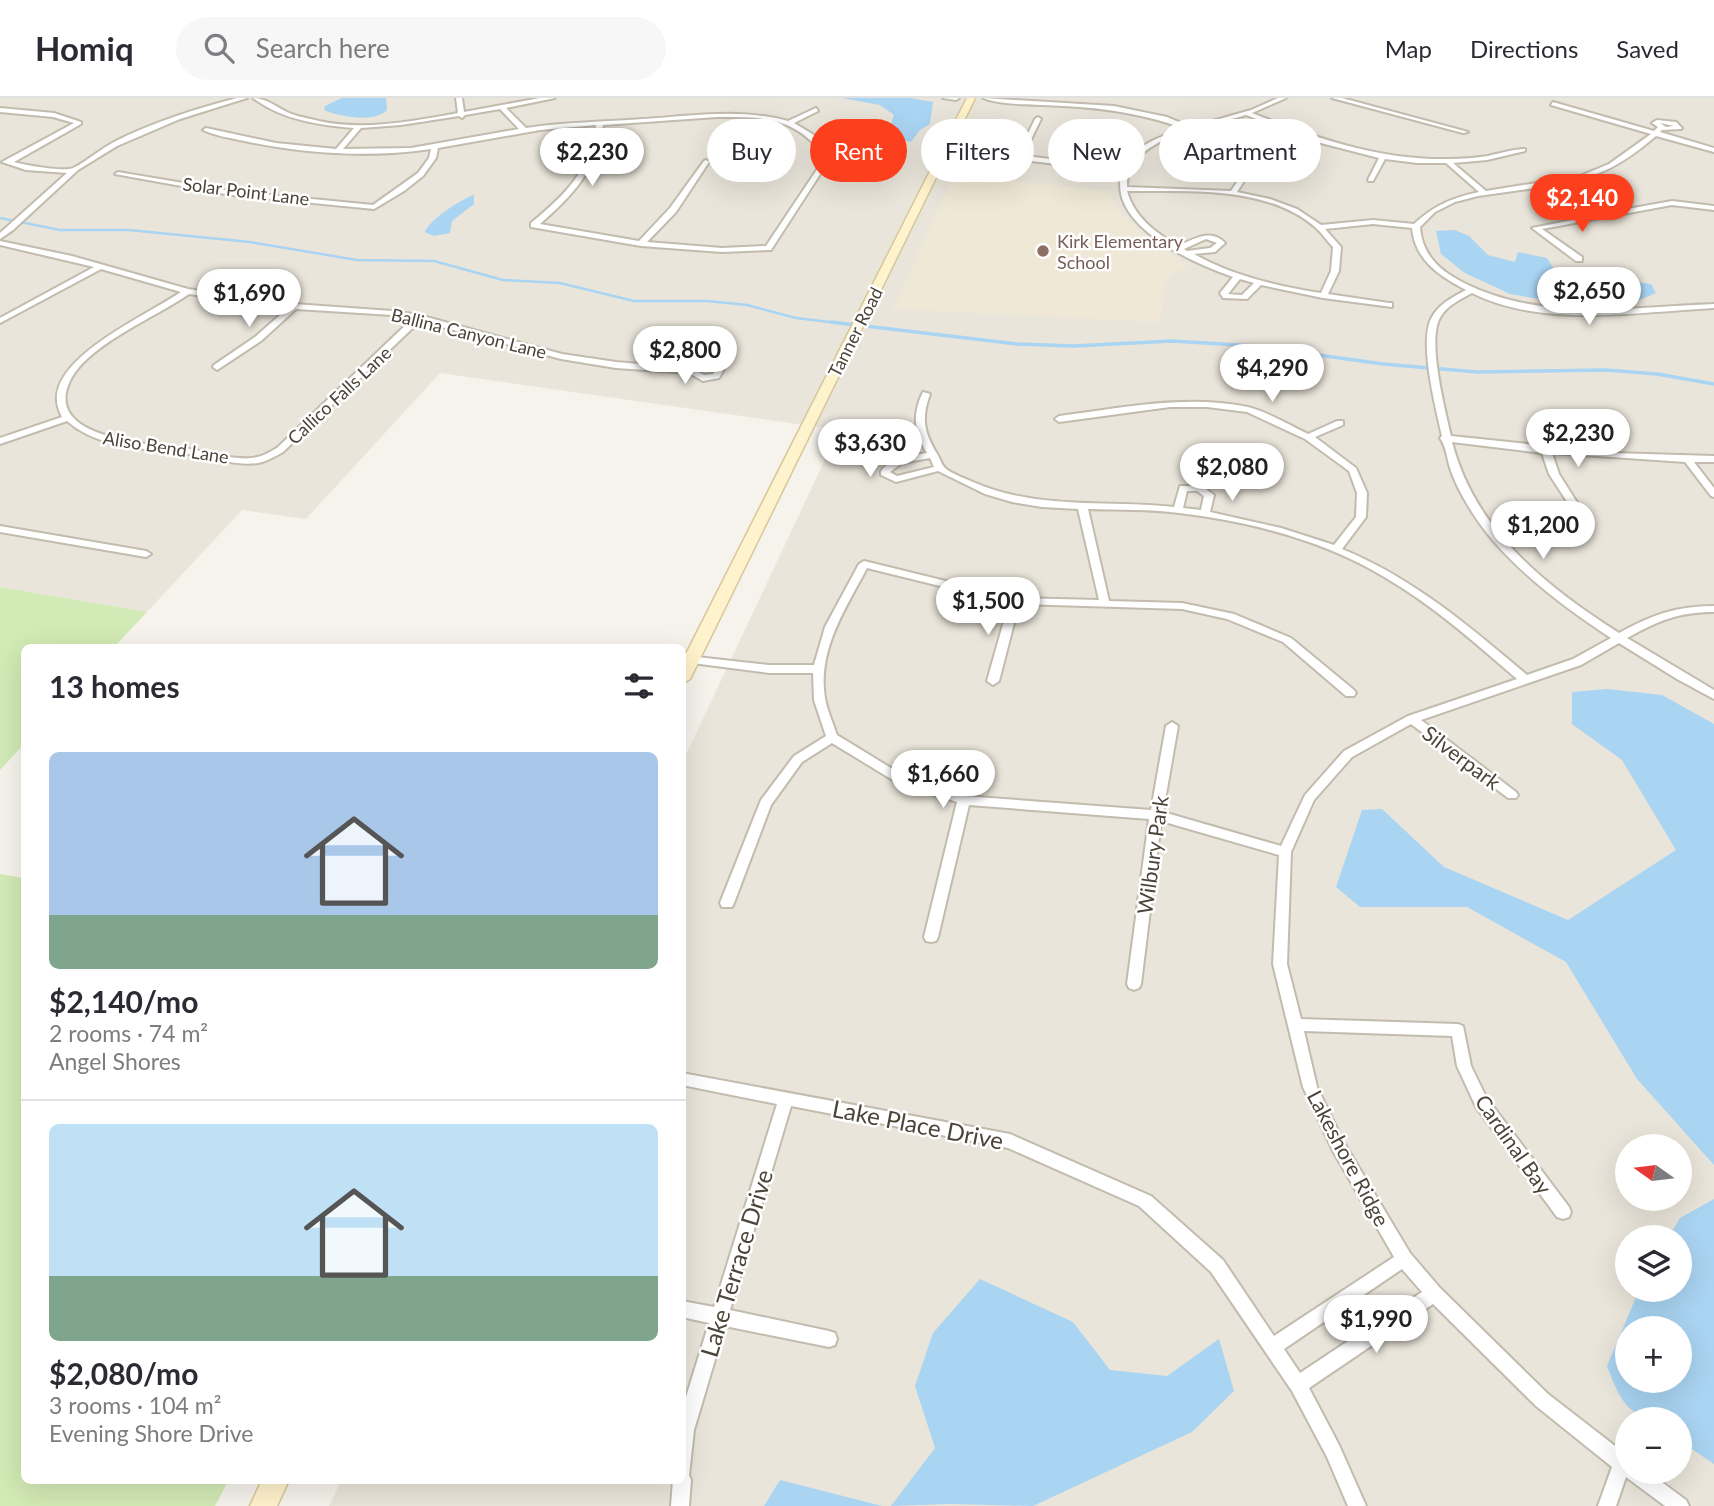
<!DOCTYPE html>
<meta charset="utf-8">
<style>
body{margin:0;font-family:Lato,sans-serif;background:#f7f7f7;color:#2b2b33;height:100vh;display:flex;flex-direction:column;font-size:26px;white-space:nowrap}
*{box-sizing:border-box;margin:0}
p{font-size:23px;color:#7c7c81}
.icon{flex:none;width:38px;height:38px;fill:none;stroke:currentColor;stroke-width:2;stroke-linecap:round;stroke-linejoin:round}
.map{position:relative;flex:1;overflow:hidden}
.panel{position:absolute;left:21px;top:546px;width:665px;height:840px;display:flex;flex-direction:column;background:#fff;border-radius:10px;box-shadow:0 7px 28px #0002}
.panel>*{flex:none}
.hud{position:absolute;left:707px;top:21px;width:665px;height:63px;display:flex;gap:14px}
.needle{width:46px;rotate:284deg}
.controls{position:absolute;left:1615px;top:1036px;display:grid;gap:14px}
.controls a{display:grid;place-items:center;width:77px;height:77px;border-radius:50%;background:#fff;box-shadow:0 7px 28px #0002;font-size:35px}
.price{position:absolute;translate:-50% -60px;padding:0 16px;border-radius:24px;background:#fff;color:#222;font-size:23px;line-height:46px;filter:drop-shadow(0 2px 4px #0008)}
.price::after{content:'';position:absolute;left:50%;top:42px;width:21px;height:16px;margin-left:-10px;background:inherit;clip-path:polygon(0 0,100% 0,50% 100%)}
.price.current{background:#fc3f1d;color:#fff}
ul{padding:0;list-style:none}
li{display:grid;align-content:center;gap:14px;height:371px;padding:0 28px}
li+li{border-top:2px solid #e1e1e2}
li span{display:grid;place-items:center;height:217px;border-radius:10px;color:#555}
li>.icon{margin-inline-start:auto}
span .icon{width:126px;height:126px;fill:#fffc;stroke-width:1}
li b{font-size:30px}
h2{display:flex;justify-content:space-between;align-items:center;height:84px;padding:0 28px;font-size:30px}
.tag{padding:0 24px;border-radius:32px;background:#fff;box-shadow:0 7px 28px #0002;font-size:24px;line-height:63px}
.tag.current{background:#fc3f1d;color:#fff}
header{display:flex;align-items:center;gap:42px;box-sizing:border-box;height:98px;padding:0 35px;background:#fff;border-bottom:2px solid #e1e1e2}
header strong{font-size:33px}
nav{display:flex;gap:38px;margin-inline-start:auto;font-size:24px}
.search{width:490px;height:63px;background:#f7f7f7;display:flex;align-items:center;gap:18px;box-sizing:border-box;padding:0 24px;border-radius:38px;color:#7c7c81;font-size:26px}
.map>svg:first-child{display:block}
.residential{fill:#eae5da;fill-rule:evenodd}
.education{fill:#efe8d6}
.green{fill:#d2eab5}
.water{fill:#a9d4f2;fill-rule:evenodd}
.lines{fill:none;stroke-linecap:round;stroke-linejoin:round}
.stream-far1{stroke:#a9d4f2;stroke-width:2.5}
.stream{stroke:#a9d4f2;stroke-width:3.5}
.minor-casing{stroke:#c2bbae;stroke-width:4}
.secondary-casing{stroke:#d6c79b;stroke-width:3}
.minor{fill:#fff;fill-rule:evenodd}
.secondary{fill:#fff3cd;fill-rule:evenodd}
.education-dot{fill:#8d6e63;stroke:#fff;stroke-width:2.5}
.labels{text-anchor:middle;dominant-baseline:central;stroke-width:5;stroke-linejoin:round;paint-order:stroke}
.far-street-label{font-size:18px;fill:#4b4439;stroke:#fff}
.far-education-label{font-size:18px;fill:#785e54;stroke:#fff;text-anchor:start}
.street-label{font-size:21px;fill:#4b4439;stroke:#fff}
.near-street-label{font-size:24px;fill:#4b4439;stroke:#fff}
</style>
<header>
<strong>Homiq</strong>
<div class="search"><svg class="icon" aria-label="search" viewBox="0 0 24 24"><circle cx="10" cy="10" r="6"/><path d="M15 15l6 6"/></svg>Search here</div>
<nav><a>Map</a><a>Directions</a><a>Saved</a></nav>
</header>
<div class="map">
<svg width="1714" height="1408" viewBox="0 0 1714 1408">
<rect width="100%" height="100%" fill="#f6f3ec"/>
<path class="residential" d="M0,0H1714V1408H329L341,1383L682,1382L683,663L839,332L440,275L306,421L242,412L147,514L0,489ZM1118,113L1144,139L1187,167L1166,179ZM1628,1048H1680V1101H1628ZM1628,1139H1680V1192H1628ZM1628,1230H1680V1283H1628ZM1628,1321H1680V1374H1628Z"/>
<polygon class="education" points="954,77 1110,93 1118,113 1144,139 1187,167 1166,179 1160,224 893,211"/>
<g class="green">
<polygon points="0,489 147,514 114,549 24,550 24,646 0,672"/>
<polygon points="0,776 24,780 24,1382 228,1383 215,1408 0,1408"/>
</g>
<g class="water">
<path d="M342,0H386L387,12C375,25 340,19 324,12L325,8Z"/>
<polygon points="842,0 910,0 933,4 930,26 920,32 911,44 898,41 891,26 894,17 880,7"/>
<path d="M474,97V106L452,123L450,135L434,138L425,134C427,124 462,100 474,97Z"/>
<polygon points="1455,132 1469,138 1488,157 1515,164 1518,154 1547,160 1555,173 1651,186 1656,195 1639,202 1533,200 1510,196 1465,175 1441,156 1436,133"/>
<polygon points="1607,591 1662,597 1714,626 1714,1067 1637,981 1566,864 1467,809 1360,809 1336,789 1362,712 1382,711 1444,769 1568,822 1676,752 1622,662 1572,626 1572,594"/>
<path d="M1714,1101V1366L1680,1343V1321C1631,1321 1624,1313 1607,1268L1639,1192H1680V1139H1669L1680,1120ZM1628,1230H1680V1283H1628Z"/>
<polygon points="980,1181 1073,1224 1110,1272 1167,1278 1219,1241 1234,1293 1192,1334 1033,1408 950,1406 891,1408 935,1350 915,1288 933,1235"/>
<polygon points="780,1382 882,1408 764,1408"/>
</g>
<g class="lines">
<polyline class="stream-far1" points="0,120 60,132 129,132 250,144 357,162 434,163 503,182 560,185 634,203 707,203 747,207 796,220 846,226"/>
<polyline class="stream" points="831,224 1017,246 1074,248 1172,243 1254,248 1383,266 1477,274 1606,272 1657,276 1714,286"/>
<defs>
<g id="minor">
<path d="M237,0H247L180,21L117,48L78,72L13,132L0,141V135L67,75L26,72L2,64L74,25L53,19L0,14V10L54,15L81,24V26L14,64C24,67 64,74 73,70C83,66 102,50 114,44C153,24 195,11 237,0Z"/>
<path d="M253,0C266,0 276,9 287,14C297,19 308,20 319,23C363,33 414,23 458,15L456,0H462L464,14L540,0H555L506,10L526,30C565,24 604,24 643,21C692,18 740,10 788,23L816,10L818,13L794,25L814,37L828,55L826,67L771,152L722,154L641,148L531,129V125C566,96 589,74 596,27L540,32L438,50L436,60L423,78L404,93L374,111L231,97L115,76L118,74L231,93L373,107L418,75L429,60L431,51C369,60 305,56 244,43C231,40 215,38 203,32L206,30L276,45L336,51L354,30C318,27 283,22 253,0ZM500,11L519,31L411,50L343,51L361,30L401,27L459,18L462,20L465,17ZM717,19C761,19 793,18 822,55L820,67L766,148L722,150L647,144L676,114L709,64L706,62L704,63L670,110L639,143L540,126C574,96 596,73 603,27Z"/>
<polygon points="943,0 959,0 956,2"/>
<path d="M983,0L1114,8L1167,19L1191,29L1251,12L1278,0H1286L1252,15C1316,40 1381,63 1451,61C1463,61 1476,60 1488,58C1501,55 1513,51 1525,51V53L1487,62L1453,65L1486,93L1580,78L1609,66L1651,36L1551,7L1553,4L1654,33L1658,29L1652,25L1657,22L1676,24L1682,30L1681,31L1662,32L1660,34L1714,50V54L1656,38C1623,66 1601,78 1558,87L1611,114L1672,103L1714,108V112L1672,107L1542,131L1582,159V163H1576L1532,130L1603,116L1550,88L1478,98L1455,104L1435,114L1420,129C1422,157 1440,173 1464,185C1542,224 1630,209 1714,206V210C1639,214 1541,230 1472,195C1461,201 1448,207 1441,218C1426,240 1445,311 1451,338L1613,355L1714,358V364H1694L1714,390V399L1711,398L1685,364L1552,355L1559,376L1583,414L1578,417L1575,416L1549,376L1542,355L1452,344C1474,431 1546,489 1619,535C1652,517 1676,508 1714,508V514C1678,514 1658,523 1627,540L1714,592V601L1677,581L1619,545L1581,567L1421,622L1516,694L1518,697L1516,700H1508L1411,626L1352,659L1314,702L1291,754L1287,866L1301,921L1458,926L1463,928L1471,968L1486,999L1569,1109L1571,1114L1569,1119L1563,1121L1557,1119L1476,1009L1457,968L1452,938L1304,933L1317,989L1343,1043L1410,1155L1440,1190L1548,1296L1628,1358V1374H1648L1686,1402L1689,1408H1665L1626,1379L1616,1408H1598L1612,1369L1536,1308L1433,1206L1309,1290L1339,1347L1366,1408H1348L1327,1359L1292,1293L1211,1174L1139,1108L1008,1050L791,1008L730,1212L829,1233L835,1235L837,1241L835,1247L829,1249L725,1228L694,1332L689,1377L691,1382L689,1408H671L673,1382H682V1312L709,1225L682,1219V1203L714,1209L777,1006L682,987V975L1010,1036L1151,1098L1223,1162L1274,1238L1394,1159L1333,1053L1303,989L1273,866L1279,757L1161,723L1141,886L1139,890L1134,892L1129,890L1127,886L1149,721L969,707L938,839L936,843L931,844L926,843L924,839L957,704L896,684L832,645L802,664L771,707L734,805L732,809H722L720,805L761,702L794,658L826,638L814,602L813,575H769L692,565L686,561L688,558L769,567H814L825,529L859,466L864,463L1015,500L1099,502L1078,411L1042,409L1012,404L985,396L938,373L896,384L881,377V373C892,359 910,358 927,355C914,335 912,316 923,294L930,296C921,321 924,334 937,356C940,360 941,366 945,370C952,376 964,380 973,384C1037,412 1106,402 1174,409L1180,388H1202L1214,397L1210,414L1281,430L1334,447L1356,419L1357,395L1349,373L1305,341L1247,314L1207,309H1170L1059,324L1055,321L1059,318C1122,310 1185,296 1248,309C1268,314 1289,327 1308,336L1337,323H1343V327L1315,339L1356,370L1367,395L1366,419L1342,451C1413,480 1469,528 1527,577L1573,561L1611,540C1562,508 1503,464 1472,414C1463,400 1455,385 1450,370C1447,360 1446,348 1440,340L1442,338C1436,311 1418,242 1432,219C1439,206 1453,199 1466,192C1439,178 1415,162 1412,130L1373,126L1325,131L1341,149L1339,173L1328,196L1389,205H1392V209L1323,200L1261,187L1247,201L1223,200L1220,195L1233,179C1193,165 1106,127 1122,74L1023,62L1018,56L1035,21L1038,19L1041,21L1024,56L1026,58L1123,70C1136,46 1161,38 1185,31C1145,16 1105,10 1063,8C1042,6 1001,8 983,0ZM1246,17L1313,43L1379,60L1368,82L1369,83H1373L1385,61L1417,65H1446L1479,94C1452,100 1435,107 1414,126L1373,122L1321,127L1297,111L1270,101L1237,94L1251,72L1248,70L1246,71L1231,93L1127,89C1126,38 1209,29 1246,17ZM1660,25L1674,28L1666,29ZM1127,93C1188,94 1266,87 1315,129C1322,135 1327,143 1333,149L1331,173L1321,195C1277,188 1233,178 1194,156L1215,154L1225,145C1211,130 1194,141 1178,148C1156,135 1134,119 1127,93ZM1206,141L1217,145L1210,150L1187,153L1184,151ZM1240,181L1254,185L1242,197L1228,196ZM930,360L934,369L897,378L890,374L902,365ZM1187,393H1197L1204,398L1201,412L1183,410ZM1088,411C1118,412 1149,411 1179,415C1249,423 1325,443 1386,480C1434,508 1475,545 1517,581L1408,618L1344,653L1305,697L1281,748L1163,714L1178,628L1172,624L1166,628L1151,712L964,698L904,678L837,637C833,625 827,612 825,600C817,552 846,510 867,470L1009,505L987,583L993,587L999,583L1019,506L1182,511L1227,521L1283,544L1346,598H1354L1356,595L1354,592L1291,540L1234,516L1182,505L1109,503ZM1402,1171L1422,1194L1300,1275L1284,1251Z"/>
<polygon points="1332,0 1342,0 1468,34 1463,35"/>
<path d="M0,143L72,158L188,191L294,206L392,213L419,217L562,256L616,264L690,270C702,262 713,261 724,271L719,280L703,283L689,275L616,270L561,261L420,223L283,354C276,358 267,363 259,365C238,368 215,361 195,357C153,350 101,353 67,323L0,346V340L62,319C60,315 57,308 57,303C53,258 149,216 181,194L101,171L0,225V220L94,169L0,147ZM189,196L288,210L255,239L214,267L213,269L217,272L261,243L296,211L392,217L412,221L277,350C271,353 264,358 257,359C239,364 208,354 189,351C153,346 37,342 72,279C92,245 156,219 189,196ZM705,269H710L715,272L713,276L704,277L698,274Z"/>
<polygon points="0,428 146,453 151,456 146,459 0,434"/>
</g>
<g id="secondary">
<polygon points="967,0 975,0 690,581 682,586 682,564"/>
<polygon points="262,1382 289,1382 277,1408 250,1408"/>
</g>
</defs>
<use href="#minor" class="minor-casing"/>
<use href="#secondary" class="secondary-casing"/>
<use href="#minor" class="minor"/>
<use href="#secondary" class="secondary"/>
</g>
<circle class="education-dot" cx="1043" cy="153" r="7"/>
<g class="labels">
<g class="far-street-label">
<text transform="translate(246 93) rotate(7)">Solar Point Lane</text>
<text transform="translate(855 234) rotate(-63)">Tanner Road</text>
<text transform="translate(469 235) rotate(14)">Ballina Canyon Lane</text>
<text transform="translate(339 297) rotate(-43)">Callico Falls Lane</text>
<text transform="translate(166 349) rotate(9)">Aliso Bend Lane</text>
</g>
<g class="far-education-label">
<text x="1057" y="143">Kirk Elementary<tspan x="1057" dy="21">School</tspan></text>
</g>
<g class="street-label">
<text transform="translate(1462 659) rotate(37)">Silverpark</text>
<text transform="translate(1152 757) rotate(-82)">Wilbury Park</text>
<text transform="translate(1514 1046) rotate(55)">Cardinal Bay</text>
<text transform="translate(1349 1060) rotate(62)">Lakeshore Ridge</text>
</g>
<g class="near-street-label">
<text transform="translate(918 1026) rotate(11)">Lake Place Drive</text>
<text transform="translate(736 1165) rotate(-73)">Lake Terrace Drive</text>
</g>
</g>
</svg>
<div class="controls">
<a><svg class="needle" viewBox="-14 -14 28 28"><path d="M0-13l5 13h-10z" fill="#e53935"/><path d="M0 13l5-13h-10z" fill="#7c7c81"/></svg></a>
<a><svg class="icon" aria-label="layers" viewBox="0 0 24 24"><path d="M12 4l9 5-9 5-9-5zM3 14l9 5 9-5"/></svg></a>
<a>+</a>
<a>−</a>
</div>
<b class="price" style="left:592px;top:90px">$2,230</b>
<b class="price current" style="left:1582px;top:136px">$2,140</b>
<b class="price" style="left:1589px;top:229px">$2,650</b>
<b class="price" style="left:249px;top:231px">$1,690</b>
<b class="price" style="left:685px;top:288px">$2,800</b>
<b class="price" style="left:1272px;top:306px">$4,290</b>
<b class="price" style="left:1578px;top:371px">$2,230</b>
<b class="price" style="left:870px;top:381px">$3,630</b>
<b class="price" style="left:1232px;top:405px">$2,080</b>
<b class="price" style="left:1543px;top:463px">$1,200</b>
<b class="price" style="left:988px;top:539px">$1,500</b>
<b class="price" style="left:943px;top:712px">$1,660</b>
<b class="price" style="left:1376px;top:1257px">$1,990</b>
<div class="hud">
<a class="tag">Buy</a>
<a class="tag current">Rent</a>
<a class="tag">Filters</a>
<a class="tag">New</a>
<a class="tag">Apartment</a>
</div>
<section class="panel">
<h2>13 homes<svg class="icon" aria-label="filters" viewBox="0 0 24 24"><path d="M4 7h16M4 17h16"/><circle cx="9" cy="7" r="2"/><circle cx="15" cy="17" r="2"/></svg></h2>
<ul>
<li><span style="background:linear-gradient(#a9c7e8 75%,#7fa58c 0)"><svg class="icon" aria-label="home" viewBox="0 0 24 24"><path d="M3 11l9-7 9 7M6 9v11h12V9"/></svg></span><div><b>$2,140/mo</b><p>2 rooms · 74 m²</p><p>Angel Shores</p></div></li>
<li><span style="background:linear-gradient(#bfe0f5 70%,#7fa58c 0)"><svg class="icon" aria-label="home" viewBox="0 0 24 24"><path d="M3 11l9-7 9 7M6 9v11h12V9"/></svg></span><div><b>$2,080/mo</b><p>3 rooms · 104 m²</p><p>Evening Shore Drive</p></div></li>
</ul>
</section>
</div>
